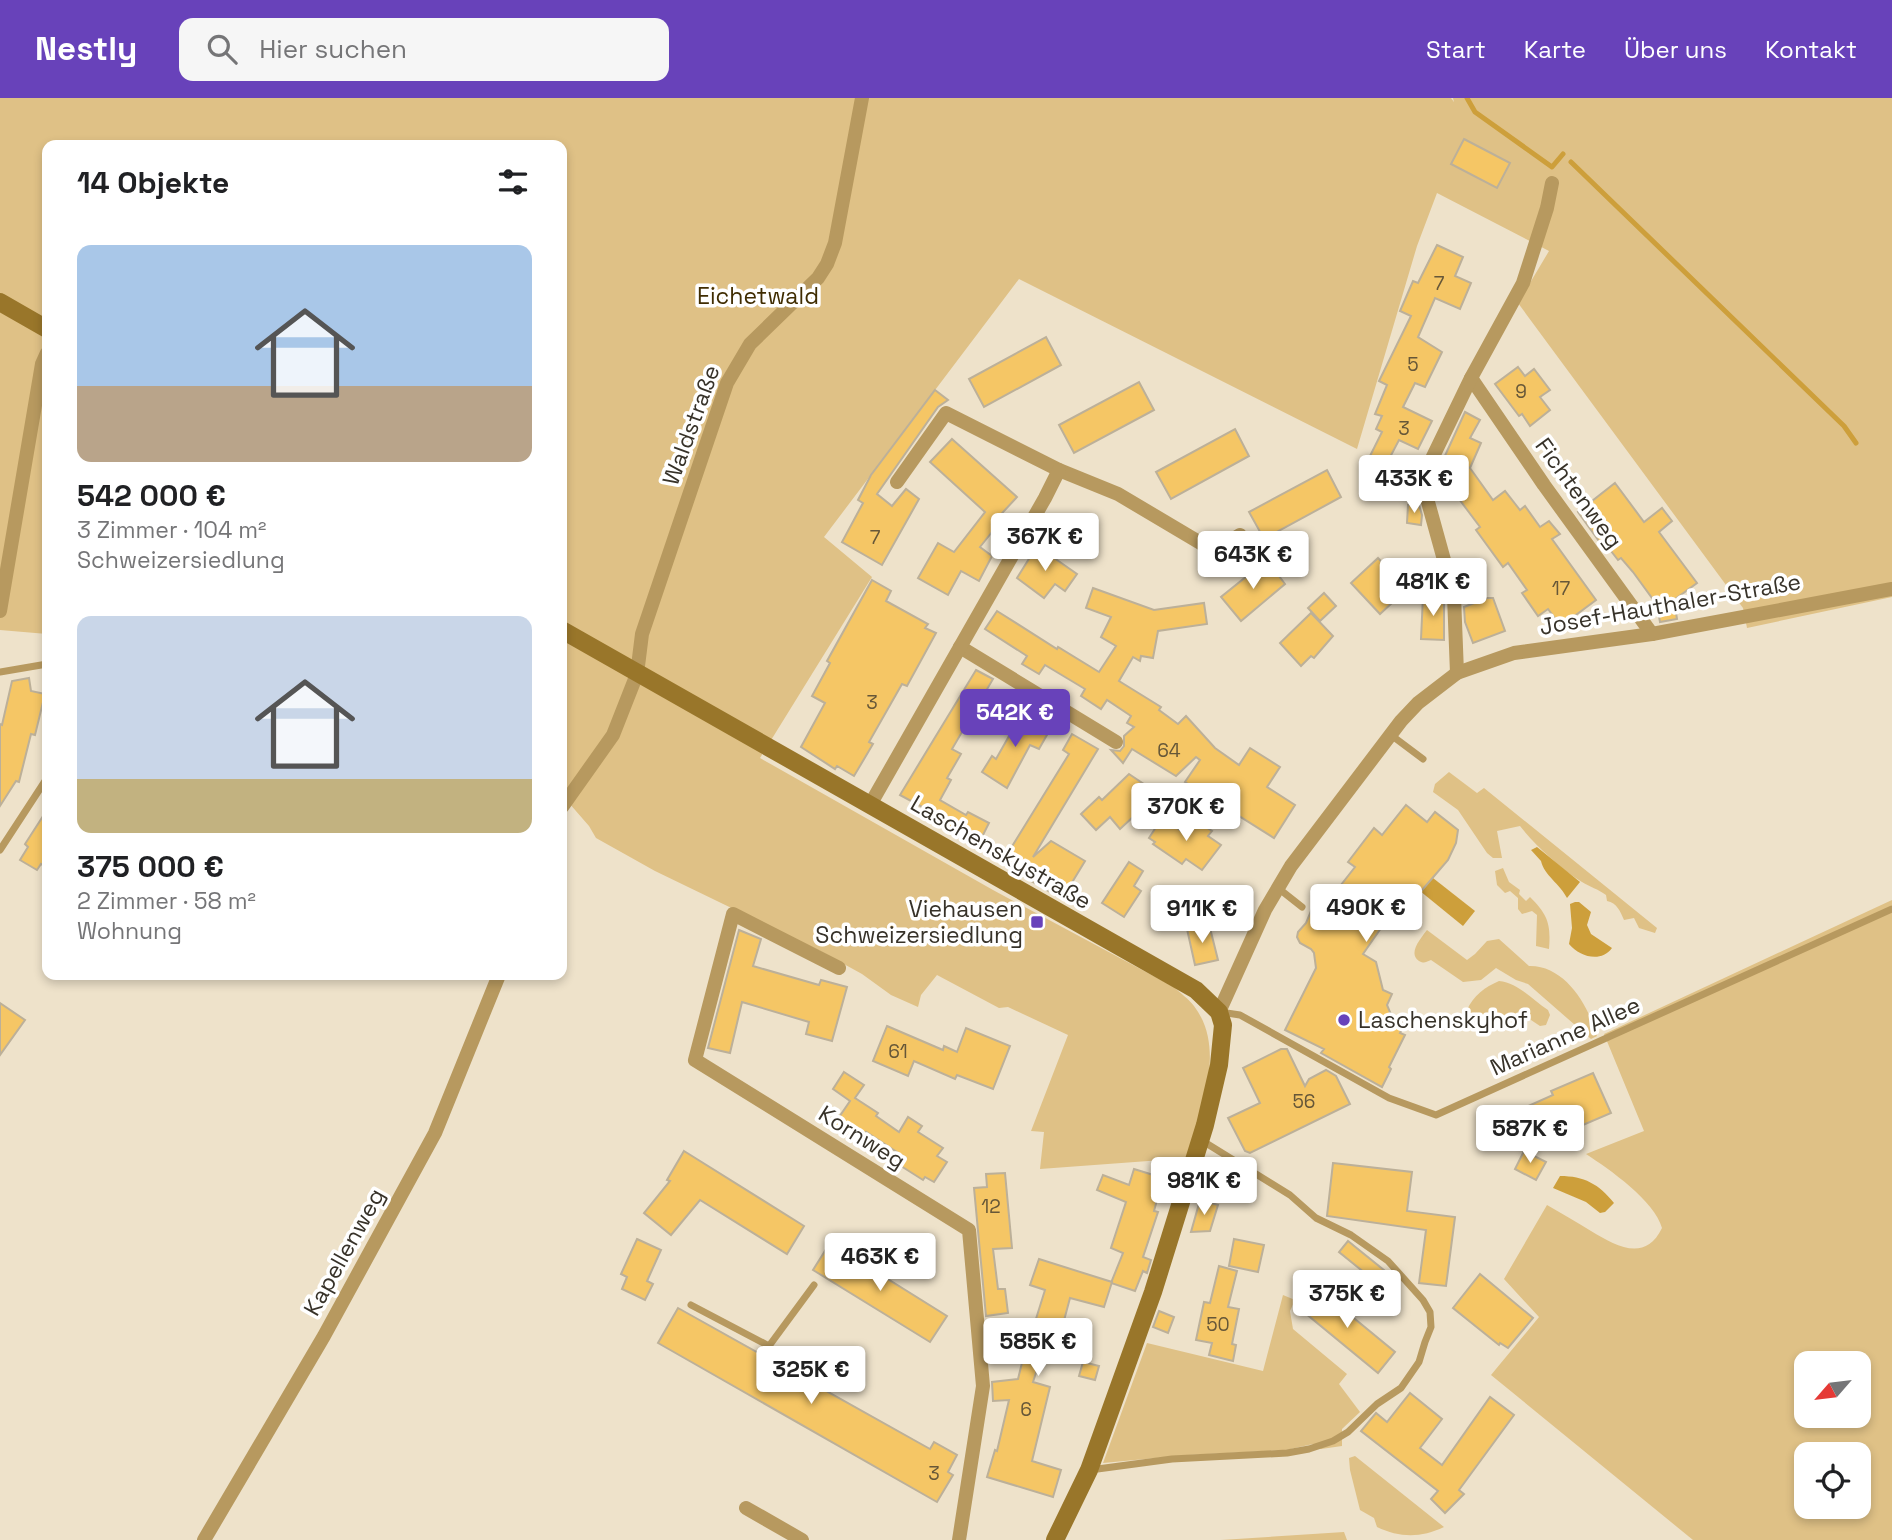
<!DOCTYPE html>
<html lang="de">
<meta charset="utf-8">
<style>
body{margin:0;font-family:"Space Grotesk",sans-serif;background:#f6f6f6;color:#202124;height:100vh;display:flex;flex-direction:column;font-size:26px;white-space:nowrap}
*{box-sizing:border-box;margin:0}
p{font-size:23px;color:#757577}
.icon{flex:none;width:38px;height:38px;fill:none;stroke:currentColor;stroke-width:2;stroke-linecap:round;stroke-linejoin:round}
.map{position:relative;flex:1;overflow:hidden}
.drawer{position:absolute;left:42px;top:42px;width:525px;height:840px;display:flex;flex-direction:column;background:#fff;border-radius:14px;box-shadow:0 4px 10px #0003}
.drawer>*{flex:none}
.needle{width:46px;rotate:242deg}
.fabs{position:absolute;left:1794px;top:1253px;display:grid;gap:14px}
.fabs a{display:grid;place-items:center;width:77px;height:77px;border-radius:14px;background:#fff;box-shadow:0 4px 10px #0003;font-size:35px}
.price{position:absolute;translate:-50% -60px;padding:0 16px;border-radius:7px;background:#fff;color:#222;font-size:23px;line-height:46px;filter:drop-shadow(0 2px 4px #0008)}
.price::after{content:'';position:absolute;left:50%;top:42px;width:21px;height:16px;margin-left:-10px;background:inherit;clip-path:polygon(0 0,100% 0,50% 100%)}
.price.selected{background:#6842ba;color:#fff}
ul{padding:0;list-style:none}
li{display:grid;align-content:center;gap:14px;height:371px;padding:0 35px}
li span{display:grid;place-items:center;height:217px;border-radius:14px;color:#555}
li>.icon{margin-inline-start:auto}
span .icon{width:126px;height:126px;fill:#fffc;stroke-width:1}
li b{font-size:30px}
h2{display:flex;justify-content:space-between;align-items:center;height:84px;padding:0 35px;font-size:30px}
header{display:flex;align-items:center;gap:42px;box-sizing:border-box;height:98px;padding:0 35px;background:#6842ba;color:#fff}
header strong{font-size:33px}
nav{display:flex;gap:38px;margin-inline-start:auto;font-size:24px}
.search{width:490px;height:63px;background:#f6f6f6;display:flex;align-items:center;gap:18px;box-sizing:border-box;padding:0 24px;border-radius:14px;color:#757577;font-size:26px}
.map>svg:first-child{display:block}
.green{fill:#dfc186;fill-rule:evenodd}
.water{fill:#cd9f3b}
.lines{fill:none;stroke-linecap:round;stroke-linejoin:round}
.stream{stroke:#cd9f3b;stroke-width:5}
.building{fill:#f5c665;stroke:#bcb099;stroke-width:2}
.lane{stroke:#b7995f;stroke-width:7}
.street{stroke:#b7995f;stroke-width:14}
.secondary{stroke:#99762a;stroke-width:18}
.poi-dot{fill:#6842ba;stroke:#fff;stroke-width:2.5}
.labels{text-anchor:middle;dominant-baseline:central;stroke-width:7;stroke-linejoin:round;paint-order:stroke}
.number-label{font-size:19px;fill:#665738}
.park-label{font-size:23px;fill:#402d02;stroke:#fff}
.street-label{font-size:23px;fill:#373229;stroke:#fff}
.poi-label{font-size:23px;fill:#373229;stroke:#fff;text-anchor:end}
</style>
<header>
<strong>Nestly</strong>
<div class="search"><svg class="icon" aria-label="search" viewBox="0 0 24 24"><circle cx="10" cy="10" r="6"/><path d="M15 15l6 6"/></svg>Hier suchen</div>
<nav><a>Start</a><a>Karte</a><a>Über uns</a><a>Kontakt</a></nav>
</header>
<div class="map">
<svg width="1892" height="1442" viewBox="0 0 1892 1442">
<rect width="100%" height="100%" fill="#eee2ca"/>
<g class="green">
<path d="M0,0H1451L1454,4L1453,0H1892V499L1747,530L1743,510L1518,205L1549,153L1437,95L1417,148L1357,351L1019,181L824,439L872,479L760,660L993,792L1174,889C1180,895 1189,901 1194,908C1227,951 1200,1013 1189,1060L1040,1071L1044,1034L1031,1033L1068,937L1008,909L999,910L937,877L921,897L918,909L891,897L862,876L822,854L655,773L596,740L589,728L562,697V47H47V536L0,532Z"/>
<path d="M1449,674L1477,695L1484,690L1657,830L1655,835L1639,830L1634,820L1624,822C1620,813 1617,805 1607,803L1606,797C1598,791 1590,789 1582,784C1561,771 1535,747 1520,728L1497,733L1502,760H1493L1487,755L1458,712L1433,694L1435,686Z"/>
<path d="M1503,770L1509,784L1520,792L1519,796L1526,803L1530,799C1548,817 1551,826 1549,851L1536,848L1537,817L1532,813L1522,816L1518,811V800L1510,793L1505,795L1497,787L1495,773Z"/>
<path d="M1892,802V1442H1693L1491,1277L1539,1219L1504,1181L1547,1107C1562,1116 1577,1124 1591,1133C1616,1148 1645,1165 1662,1130C1655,1103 1609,1071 1586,1056L1644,1033L1604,936ZM1806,1265H1858V1318H1806ZM1806,1356H1858V1409H1806Z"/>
<path d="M1427,832L1467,862L1475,856L1487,843L1499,841L1529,868C1565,867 1589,908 1597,938L1591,941L1528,886L1516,882L1496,870L1481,882L1463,884L1431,862C1425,864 1425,866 1419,863C1407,855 1422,839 1427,832Z"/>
<path d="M1499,883C1519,885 1532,902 1548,912L1550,917L1546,927L1540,928L1522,916L1513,919L1499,929L1477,928L1467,912C1473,898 1485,889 1499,883Z"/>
<polygon points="1283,1197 1295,1202 1290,1213 1293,1231 1347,1276 1339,1286 1360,1314 1342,1331 1342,1348 1321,1351 1313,1346 1286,1352 1188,1357 1103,1365 1147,1245 1263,1273"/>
<path d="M1355,1358L1444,1429C1421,1440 1400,1440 1377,1429L1374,1420L1360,1412L1350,1372L1349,1360Z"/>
<polygon points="1344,1434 1347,1442 1221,1442"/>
</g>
<g class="water">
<path d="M1537,749L1580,784L1567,800C1560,786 1544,777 1541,763L1531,752Z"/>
<polygon points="1433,780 1475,813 1463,828 1420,793"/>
<path d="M1575,804H1579L1591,814L1587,827L1591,836L1612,850C1601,865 1580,859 1569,846L1572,830L1570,806Z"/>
<path d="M1560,1078C1584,1078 1599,1086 1614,1105L1605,1114L1600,1115L1586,1104L1553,1090Z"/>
</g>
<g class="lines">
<g class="stream">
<polyline points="1467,0 1475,14 1552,69 1563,56"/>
<polyline points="1571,64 1844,328 1856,345"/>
</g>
</g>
<g class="building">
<polygon points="1464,41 1510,65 1497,90 1451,66"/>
<polygon points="1437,147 1463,159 1455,178 1471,185 1460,211 1435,200 1418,239 1442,254 1425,289 1415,285 1403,309 1432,323 1418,351 1399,342 1388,363 1385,362 1384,364 1370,358 1382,334 1376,331 1382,318 1375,316 1387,287 1379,283 1411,218 1400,213 1413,183 1418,185"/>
<polygon points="1046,239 1061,267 984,309 969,281"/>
<polygon points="1518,269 1525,278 1534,271 1550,292 1540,299 1550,312 1530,328 1522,316 1519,318 1495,286"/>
<polygon points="1139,284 1154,312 1074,355 1059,327"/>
<polygon points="935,292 948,302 938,309 877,396 892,408 906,391 919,401 882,467 842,444 863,405 858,402 871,377"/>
<polygon points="1465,314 1480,322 1470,340 1481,345 1470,370 1493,402 1505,393 1520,412 1525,408 1540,429 1549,423 1560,436 1552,441 1596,502 1561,528 1548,511 1538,518 1522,495 1527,492 1508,465 1503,469 1476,432 1480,429 1438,373"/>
<polygon points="1235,331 1249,358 1171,401 1156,374"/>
<polygon points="952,341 1017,399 992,426 996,429 980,449 992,458 979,483 961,473 948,497 918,480 938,445 954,454 985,414 930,364"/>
<polygon points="1327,372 1341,399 1264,441 1249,414"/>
<polygon points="1615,385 1644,424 1662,410 1672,423 1659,434 1697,485 1674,502 1677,521 1660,524 1657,507 1633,474 1621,460 1618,462 1604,444 1601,446 1578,414"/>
<polygon points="1408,407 1419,407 1422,417 1421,427 1407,425"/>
<polygon points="1037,448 1077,476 1065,493 1055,486 1044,500 1017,480"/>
<polygon points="1378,460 1407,491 1380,516 1351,485"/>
<polygon points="1267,462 1285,486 1241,523 1221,499"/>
<polygon points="872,482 891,493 886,503 928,526 925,530 936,535 907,588 902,586 869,644 873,646 854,678 837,668 835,671 801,649 825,605 812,598 830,565 827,563"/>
<polygon points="1093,490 1154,512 1204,505 1207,526 1158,533 1153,560 1141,558 1140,563 1133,559 1119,583 1161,609 1159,612 1178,626 1186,618 1215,650 1239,667 1250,650 1280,669 1267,689 1295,707 1274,740 1185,684 1200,662 1196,659 1176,678 1132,651 1123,665 1111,652 1120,653 1124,648 1124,638 1134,629 1127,625 1131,618 1107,602 1101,611 1081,598 1085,591 1045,567 1039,576 1022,566 1027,558 985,531 997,513 1057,551 1058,549 1099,574 1116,548 1101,539 1111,519 1086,510"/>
<polygon points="1324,495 1336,508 1320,523 1308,510"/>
<polygon points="1423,498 1444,499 1444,542 1421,541"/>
<polygon points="1487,500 1493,500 1505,533 1473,545 1465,524 1464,509"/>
<polygon points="1311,515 1333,538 1314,560 1311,558 1301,568 1280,545"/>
<polygon points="976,572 993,581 952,651 961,656 947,680 951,682 940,702 966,717 968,714 989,725 982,739 974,735 969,745 943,730 944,729 925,716 928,712 900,697"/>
<polygon points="29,580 31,593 45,596 35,637 31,636 19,684 16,683 0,708 0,626 2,627 12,583"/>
<polygon points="1021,609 1034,616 1029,624 1048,635 1039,651 1030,647 1007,690 982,674 992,658 996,661 1017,624 1013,622"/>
<polygon points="1072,636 1098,651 1033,759 1051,743 1085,763 1062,801 1021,777 1022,775 1003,763 1069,656 1063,652"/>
<polygon points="1129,676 1154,693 1146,701 1149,704 1120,731 1110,719 1096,732 1081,716 1099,699 1102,702"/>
<polygon points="1406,707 1427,724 1435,714 1458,732 1456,745 1448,762 1423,791 1388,824 1386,823 1363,856 1376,864 1383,892 1392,896 1387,907 1392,919 1405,925 1400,935 1405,937 1389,969 1391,971 1382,989 1321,955 1324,951 1285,932 1316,870 1314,855 1311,851 1300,845 1297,839 1298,834 1306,825 1314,806 1329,797 1333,797 1355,769 1348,764 1374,730 1382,737"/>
<polygon points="47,712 47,770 41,766 37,772 20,762 28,749 25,746"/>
<polygon points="1194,721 1212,733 1208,738 1221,747 1202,772 1186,761 1182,766 1153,746 1155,744 1149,740 1160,723 1167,727 1169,724 1184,735"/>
<polygon points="1129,764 1143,773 1134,788 1141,793 1124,819 1102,805"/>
<polygon points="1209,826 1218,862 1195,867 1187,831"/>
<polygon points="739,832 761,841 753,868 819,887 821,882 847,889 832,943 806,936 809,924 742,904 730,955 708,950"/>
<polygon points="0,905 25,922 0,957"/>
<polygon points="887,928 943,952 944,948 957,954 966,930 1010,948 993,991 957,977 955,981 914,963 908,978 873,963"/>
<polygon points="1281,951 1287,951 1305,988 1309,981 1326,972 1336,978 1350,1006 1250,1055 1245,1053 1228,1020 1260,1005 1243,970"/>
<polygon points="844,974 864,987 855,1000 878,1015 876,1018 899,1034 908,1019 922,1028 918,1034 943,1050 937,1058 947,1064 934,1084 925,1079 923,1082 901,1068 906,1060 866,1034 859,1045 833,1028 850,1003 833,991"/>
<polygon points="1593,975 1611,1015 1569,1033 1566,1028 1539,1040 1526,1009 1553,997 1551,993"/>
<polygon points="684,1053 804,1128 787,1156 700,1102 671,1137 644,1115 670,1083 667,1082"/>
<polygon points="1524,1053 1546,1064 1536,1082 1515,1071"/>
<polygon points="1333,1065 1412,1074 1407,1113 1455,1119 1446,1188 1419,1185 1426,1132 1327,1118"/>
<polygon points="1134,1071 1163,1080 1154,1113 1158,1114 1143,1159 1151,1162 1147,1175 1143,1173 1135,1193 1111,1185 1123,1155 1111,1150 1126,1104 1097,1092 1103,1077 1129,1087"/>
<polygon points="1005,1075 1012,1150 993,1151 998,1191 1005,1191 1008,1215 986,1218 974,1090 987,1089 986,1076"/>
<polygon points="1200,1102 1218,1107 1210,1133 1191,1134"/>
<polygon points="637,1141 661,1152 647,1183 653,1186 645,1202 622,1191 627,1179 621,1176"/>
<polygon points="1234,1141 1264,1147 1258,1174 1229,1168"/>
<polygon points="1348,1143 1385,1173 1376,1184 1339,1154"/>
<polygon points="830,1145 947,1218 930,1244 813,1172"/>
<polygon points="1039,1161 1112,1184 1104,1209 1070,1200 1054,1260 1042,1256 1033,1284 1050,1289 1032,1363 1061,1372 1053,1399 987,1379 995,1352 997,1353 1009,1302 993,1303 992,1284 1018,1281 1032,1224 1035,1224 1045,1192 1030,1187"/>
<polygon points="1219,1168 1237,1173 1228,1209 1239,1211 1232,1246 1236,1247 1233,1263 1209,1257 1212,1245 1196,1242 1204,1204 1210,1205"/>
<polygon points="1480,1176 1533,1220 1508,1250 1500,1245 1499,1247 1453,1210"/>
<polygon points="1316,1189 1395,1254 1378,1275 1299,1210"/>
<polygon points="678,1210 930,1351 934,1344 957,1357 948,1374 953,1377 937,1404 658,1245"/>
<polygon points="1159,1213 1174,1219 1168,1235 1153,1229"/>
<polygon points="1083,1264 1099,1268 1095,1282 1079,1278"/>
<polygon points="1410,1295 1442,1321 1420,1350 1442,1367 1490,1299 1514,1317 1459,1392 1464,1396 1445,1415 1431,1401 1438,1393 1361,1333 1376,1315 1387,1324"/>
</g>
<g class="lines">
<g class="lane">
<polyline points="0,574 47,566"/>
<polyline points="1391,637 1423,661"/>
<polyline points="0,752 47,680"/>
<polyline points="1278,790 1302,809"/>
<polyline points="1220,914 1240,917 1389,1000 1436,1017 1892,811"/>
<polyline points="691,1207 769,1248 814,1187"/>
<polyline points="1090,1372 1172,1361 1287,1355 1309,1351 1333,1343 1348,1334 1377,1306 1401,1290 1419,1264 1425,1244 1431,1229 1430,1214 1423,1202 1388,1163 1351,1137 1316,1120 1290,1097 1201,1042"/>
</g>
<g class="street">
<polyline points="1471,280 1544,387 1652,536"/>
<polyline points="897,384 946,315 1059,372 1118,396 1214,453 1240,437"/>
<polyline points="0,513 42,266 47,255"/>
<polyline points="960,549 1116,644"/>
<polyline points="1457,575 1454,498 1428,404 1426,373 1471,280 1523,185 1547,110 1552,85"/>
<polyline points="870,707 1045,400 1059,372"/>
<polyline points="562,709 613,637 637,576 642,536 727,285 750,246 818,180 827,166 835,145 862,0"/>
<polyline points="839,870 733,816 695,962 969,1132 983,1288 959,1442"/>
<polyline points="1219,914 1265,812 1291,768 1401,623 1418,605 1457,575 1514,555 1652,536 1892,491"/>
<polyline points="746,1410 802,1442"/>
<polyline points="204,1442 324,1238 435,1035 499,877"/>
</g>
<g class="secondary">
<polyline points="0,204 47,231"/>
<polyline points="562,532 1196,892 1219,914 1223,927 1219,967 1205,1027 1153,1194 1089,1372 1055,1442"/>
</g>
</g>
<g class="poi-dot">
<rect x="1030" y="817" width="14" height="14" rx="3.5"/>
<circle cx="1344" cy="922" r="7"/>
</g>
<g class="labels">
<g class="number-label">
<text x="1439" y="185">7</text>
<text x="1413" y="266">5</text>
<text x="1521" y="293">9</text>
<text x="1404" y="330">3</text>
<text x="875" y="439">7</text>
<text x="1561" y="490">17</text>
<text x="872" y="604">3</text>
<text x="1169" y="652">64</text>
<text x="898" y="953">61</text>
<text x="1304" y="1003">56</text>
<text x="991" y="1108">12</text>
<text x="1218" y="1226">50</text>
<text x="1026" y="1311">6</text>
<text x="934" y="1375">3</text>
</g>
<g class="park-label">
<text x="758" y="198">Eichetwald</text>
</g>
<g class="street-label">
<text transform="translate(691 327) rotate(-70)">Waldstraße</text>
<text transform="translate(1579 395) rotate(54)">Fichtenweg</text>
<text transform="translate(1670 506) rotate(-10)">Josef-Hauthaler-Straße</text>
<text transform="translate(1001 754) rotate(30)">Laschenskystraße</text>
<text transform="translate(1565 938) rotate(-24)">Marianne Allee</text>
<text transform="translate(862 1039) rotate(32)">Kornweg</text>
<text transform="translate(344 1154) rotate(-61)">Kapellenweg</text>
</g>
<g class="poi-label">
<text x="1023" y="811">Viehausen<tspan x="1023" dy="26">Schweizersiedlung</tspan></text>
<text x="1358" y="922" text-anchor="start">Laschenskyhof</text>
</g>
</g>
</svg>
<div class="fabs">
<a><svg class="needle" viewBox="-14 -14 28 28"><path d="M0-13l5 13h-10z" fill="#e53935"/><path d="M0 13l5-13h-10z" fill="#757577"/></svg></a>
<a><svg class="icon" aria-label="locate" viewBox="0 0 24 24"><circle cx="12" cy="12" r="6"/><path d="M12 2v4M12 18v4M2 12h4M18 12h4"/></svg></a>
</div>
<b class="price" style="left:1414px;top:417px">433K €</b>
<b class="price" style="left:1045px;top:475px">367K €</b>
<b class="price" style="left:1253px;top:493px">643K €</b>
<b class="price" style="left:1433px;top:520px">481K €</b>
<b class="price selected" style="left:1015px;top:651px">542K €</b>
<b class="price" style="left:1186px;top:745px">370K €</b>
<b class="price" style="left:1366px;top:846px">490K €</b>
<b class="price" style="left:1202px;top:847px">911K €</b>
<b class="price" style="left:1530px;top:1067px">587K €</b>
<b class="price" style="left:1204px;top:1119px">981K €</b>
<b class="price" style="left:880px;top:1195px">463K €</b>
<b class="price" style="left:1347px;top:1232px">375K €</b>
<b class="price" style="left:1038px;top:1280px">585K €</b>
<b class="price" style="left:811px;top:1308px">325K €</b>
<section class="drawer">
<h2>14 Objekte<svg class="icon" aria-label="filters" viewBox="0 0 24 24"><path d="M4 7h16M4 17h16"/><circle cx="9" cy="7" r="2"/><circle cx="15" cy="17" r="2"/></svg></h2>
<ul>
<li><span style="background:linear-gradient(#a9c7e8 65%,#b9a48a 0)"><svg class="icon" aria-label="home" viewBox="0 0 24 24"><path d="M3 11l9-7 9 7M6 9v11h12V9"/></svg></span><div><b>542 000 €</b><p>3 Zimmer · 104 m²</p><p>Schweizersiedlung</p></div></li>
<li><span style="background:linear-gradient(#c9d6e8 75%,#c2b280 0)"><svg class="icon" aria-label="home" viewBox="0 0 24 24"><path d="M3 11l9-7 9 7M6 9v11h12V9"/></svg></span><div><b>375 000 €</b><p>2 Zimmer · 58 m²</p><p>Wohnung</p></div></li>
</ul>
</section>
</div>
